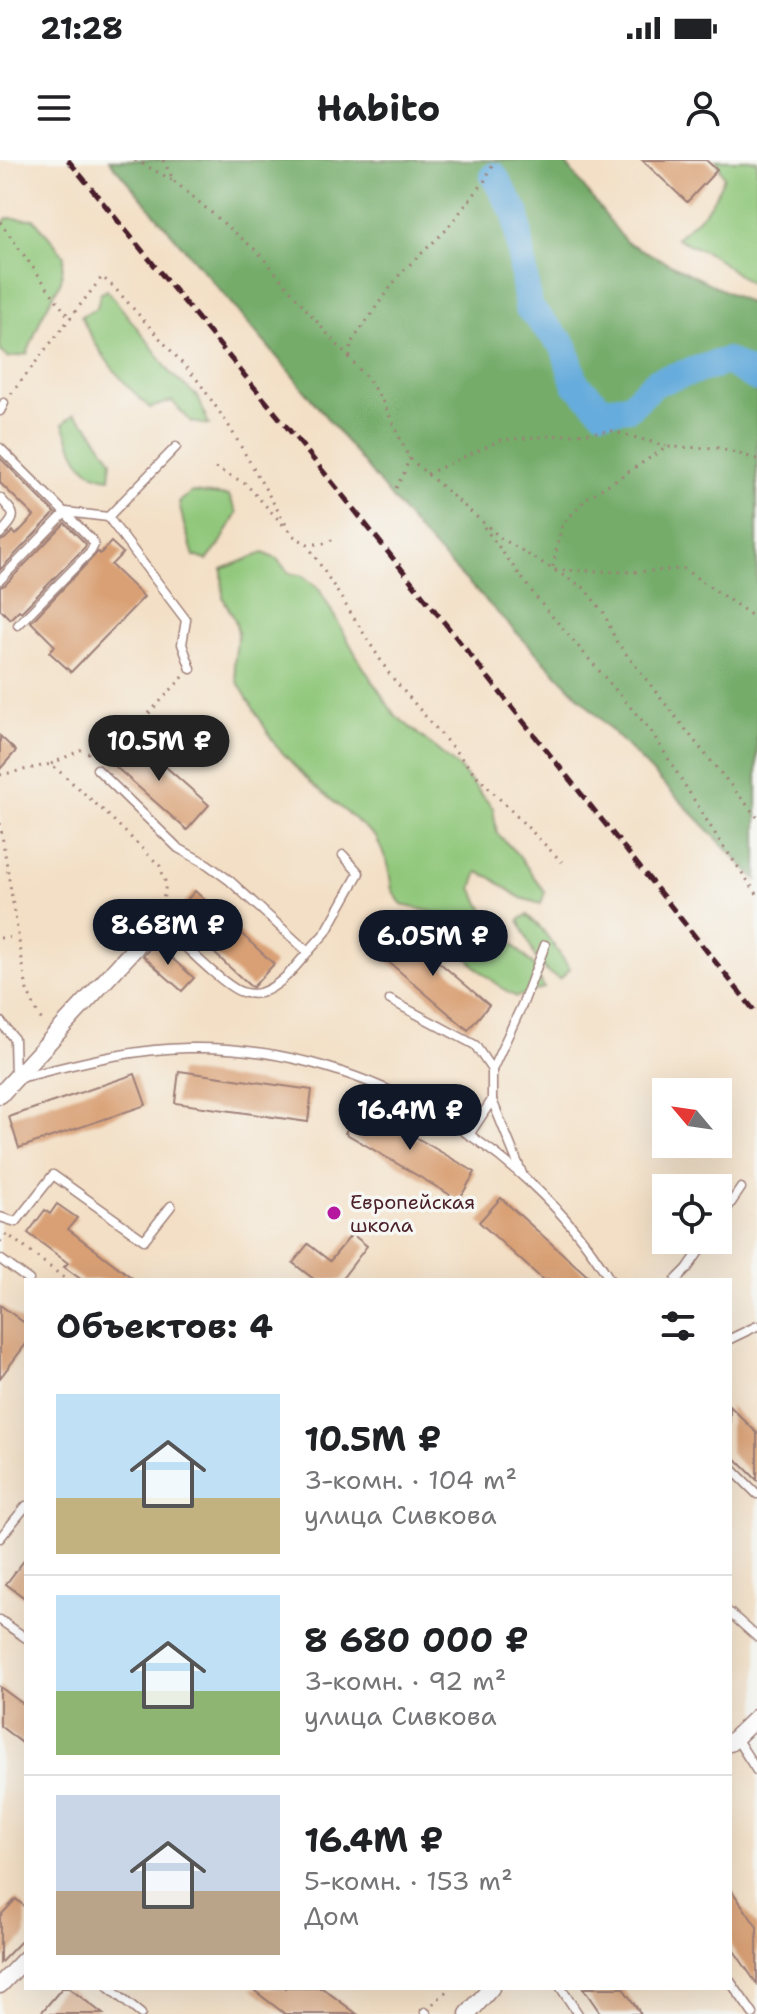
<!DOCTYPE html>
<html lang="ru">
<meta charset="utf-8">
<style>
body{margin:0;font-family:"Shantell Sans",sans-serif;background:#f2f2f2;color:#202124;height:100vh;display:flex;flex-direction:column;font-size:30px;white-space:nowrap}
*{box-sizing:border-box;margin:0}
p{font-size:26px;color:#757577}
.icon{flex:none;width:44px;height:44px;fill:none;stroke:currentColor;stroke-width:2;stroke-linecap:round;stroke-linejoin:round}
.map{position:relative;flex:1;overflow:hidden}
.drawer{position:absolute;left:24px;top:1118px;width:708px;height:712px;display:flex;flex-direction:column;background:#fff;border-radius:0px;box-shadow:0 8px 32px #0002}
.drawer>*{flex:none}
.needle{width:52px;rotate:299deg}
.fabs{position:absolute;left:652px;top:918px;display:grid;gap:16px}
.fabs a{display:grid;place-items:center;width:80px;height:80px;border-radius:0px;background:#fff;box-shadow:0 8px 32px #0002;font-size:40px}
.price{position:absolute;translate:-50% -68px;padding:0 18px;border-radius:28px;background:#111827;color:#fff;font-size:26px;line-height:52px;filter:drop-shadow(0 2px 4px #0008)}
.price::after{content:'';position:absolute;left:50%;top:48px;width:24px;height:18px;margin-left:-12px;background:inherit;clip-path:polygon(0 0,100% 0,50% 100%)}
.price.selected{background:#222;color:#fff}
ul{padding:0;list-style:none}
li{display:flex;align-items:center;gap:24px;height:200px;padding:0 32px}
li+li{border-top:2px solid #e0e0e0}
li span{display:grid;place-items:center;flex:none;width:224px;height:160px;border-radius:0px;color:#555}
li>.icon{margin-inline-start:auto}
span .icon{width:96px;height:96px;fill:#fffc;stroke-width:1}
li b{font-size:34px}
h2{display:flex;justify-content:space-between;align-items:center;height:96px;padding:0 32px;font-size:34px}
.status{display:flex;justify-content:space-between;align-items:center;height:56px;padding:0 40px;background:#fff;direction:ltr}
.status svg{height:22px;fill:currentColor}
header{display:flex;justify-content:space-between;align-items:center;height:104px;padding:0 32px;background:#fff;font-size:36px;font-weight:700}
.map>svg:first-child{display:block}
.green{fill:#90c77a;stroke:#6d7352;stroke-width:2}
.forest{fill:#74ac6a;stroke:#5f664a;stroke-width:2}
.lines{fill:none;stroke-linecap:round;stroke-linejoin:round}
.river{stroke:#66acdc;stroke-width:28}
.building{fill:#d9a074}
.lane-casing{stroke:#9e7f78;stroke-width:11}
.street-casing{stroke:#9e7f78;stroke-width:19}
.path{stroke:#9e7f78;stroke-width:3;stroke-dasharray:2 6;stroke-linecap:butt}
.lane{stroke:#fff;stroke-width:8}
.street{stroke:#fff;stroke-width:16}
.rail{stroke:#4a1f2b;stroke-width:5;stroke-dasharray:12 6;stroke-linecap:butt}
.poi-dot{fill:#b5179e;stroke:#f6f6f2;stroke-width:3}
.labels{text-anchor:middle;dominant-baseline:central;stroke-width:7;stroke-linejoin:round;paint-order:stroke}
.poi-label{font-size:20px;fill:#4a1f2b;stroke:#f6f6f2;text-anchor:start}
</style>
<div class="status"><b>21:28</b><svg viewBox="0 0 49 12"><path d="M0 12V9h3v3zM5 12V6h3v6zM10 12V3h3v9zM15 12V0h3v12zM26 1h20v11H26zM47 4h2v5h-2z"/></svg></div>
<header><svg class="icon" aria-label="menu" viewBox="0 0 24 24"><path d="M4 6h16M4 12h16M4 18h16"/></svg>Habito<svg class="icon" aria-label="person" viewBox="0 0 24 24"><circle cx="12" cy="8" r="4"/><path d="M4 21q1-7 8-7t8 7"/></svg></header>
<div class="map">
<svg width="757" height="1854" viewBox="0 0 757 1854">
<rect width="100%" height="100%" fill="#f6f6f2"/>
<filter id="ink" filterUnits="userSpaceOnUse"><feTurbulence type="fractalNoise" baseFrequency=".0125" numOctaves="2"/><feDisplacementMap in="SourceGraphic" scale="16" xChannelSelector="R" yChannelSelector="G"/><feConvolveMatrix kernelMatrix="1 2 1 2 8 2 1 2 1" color-interpolation-filters="sRGB"/></filter>
<filter id="wash" filterUnits="userSpaceOnUse"><feTurbulence type="fractalNoise" baseFrequency=".006" numOctaves="4" result="noise"/><feDisplacementMap in="SourceGraphic" scale="32" xChannelSelector="R" yChannelSelector="G"/><feGaussianBlur stdDeviation="1.8" result="paint"/><feColorMatrix in="noise" values="0 0 0 0 0 0 0 0 0 0 0 0 0 0 0 0 0 1.4 0 .05"/><feComposite in="paint" operator="in"/></filter>
<g filter="url(#wash)">
<rect width="100%" height="100%" fill="#f3dfc5"/>
<g class="green">
<path d="M716,0H757V129L712,95L676,78C701,56 711,50 724,17Z"/>
<polygon points="7,58 34,59 64,95 61,121 42,156 27,194 7,198 0,190 0,67"/>
<path d="M107,130L150,184L171,214L198,237L209,265L191,262L172,241L150,248C120,220 98,194 81,156L97,148L100,134Z"/>
<path d="M74,254L89,267L112,300L110,318C80,316 73,289 63,264Z"/>
<polygon points="192,332 229,336 237,353 219,386 207,400 194,396 184,365 179,342"/>
<path d="M263,393L277,399L289,413L303,416L319,429L362,505L394,554L459,608L493,648L497,673L518,695L545,732L541,744L521,738L490,717L478,712L472,728L482,747L496,767L534,806L544,828L516,837C493,823 463,801 454,775C452,769 451,762 450,756L402,745L392,730L388,704L376,677L311,623L276,586L237,521L234,505L238,472L235,460L223,438L222,409Z"/>
<polygon points="527,755 542,769 570,809 560,819 548,813 535,797 519,760"/>
</g>
<polygon class="forest" points="109,0 563,0 626,82 757,147 757,720 420,373 288,210"/>
<g class="lines">
<polyline class="river" points="494,16 516,54 528,147 564,186 575,223 603,250 629,247 656,222 727,201 757,218"/>
</g>
<g id="blocks">
<g class="building">
<polygon points="642,0 706,0 717,10 687,42"/>
<polygon points="0,298 55,353 0,410 0,381 5,379 13,371 16,375 34,356 0,323"/>
<polygon points="65,363 86,384 85,387 21,452 19,450 10,459 0,449 0,427 5,425"/>
<polygon points="111,382 123,393 111,405 144,437 71,512 49,492 55,486 31,462 98,392 100,394"/>
<polygon points="0,576 16,591 0,609"/>
<polygon points="131,576 209,645 187,670 109,601"/>
<polygon points="195,731 274,804 253,827 250,826 173,755"/>
<polygon points="398,767 489,845 468,870 377,792"/>
<polygon points="155,783 194,818 182,831 143,796"/>
<polygon points="179,911 312,930 308,962 175,943"/>
<polygon points="135,914 146,945 19,988 9,957"/>
<polygon points="361,945 475,1012 459,1040 345,973"/>
<polygon points="501,1038 513,1049 592,1120 543,1120 479,1062"/>
<polygon points="57,1044 77,1058 68,1069 135,1120 82,1120 64,1107 68,1103 28,1073 45,1050 50,1054"/>
<polygon points="352,1074 367,1086 341,1120 315,1120 293,1103 308,1084 330,1101"/>
<polygon points="0,1145 26,1164 26,1184 0,1218"/>
<polygon points="730,1246 757,1273 757,1320 730,1293"/>
<polygon points="26,1398 26,1439 6,1424"/>
<polygon points="0,1527 26,1546 26,1586 0,1566"/>
<polygon points="730,1728 757,1767 757,1824 730,1785"/>
<polygon points="16,1739 26,1748 26,1776 0,1803 0,1756"/>
<polygon points="62,1828 69,1828 103,1854 40,1854"/>
<polygon points="251,1828 322,1828 357,1854 285,1854"/>
<polygon points="583,1828 623,1828 641,1854 601,1854"/>
</g>
</g>
</g>
<g filter="url(#ink)">
<use href="#blocks" fill-opacity="0" stroke="#9e7f78" stroke-width="2"/>
<g class="lines">
<defs>
<g id="lane">
<polyline points="0,251 4,243"/>
<polyline points="0,288 92,380 94,385 91,391 18,465"/>
<path d="M0,338C17,356 17,356 0,374"/>
<polyline points="108,357 176,287"/>
<polyline points="0,420 66,352 108,357 186,460 182,484 191,509"/>
<path d="M97,609L178,688L207,704L229,720L308,792C295,807 281,826 260,833C256,834 247,834 242,832C224,827 176,777 159,762"/>
<polyline points="308,792 326,772 359,713 343,695"/>
<polyline points="390,840 475,885 492,910 492,940 469,975"/>
<path d="M0,861L14,879L15,919C73,905 128,889 188,888C351,884 526,980 610,1120"/>
<polyline points="492,910 523,843 545,785"/>
<polyline points="492,940 523,1016"/>
<polyline points="0,1057 16,1062 53,1015 144,1080 171,1046"/>
<polyline points="718,1062 741,1028"/>
<polyline points="0,1099 29,1120"/>
<polyline points="676,1120 687,1109 707,1080"/>
<polyline points="730,1179 757,1166"/>
<polyline points="730,1307 757,1334"/>
<polyline points="0,1378 26,1346"/>
<polyline points="730,1453 757,1477"/>
<polyline points="0,1460 26,1478"/>
<polyline points="736,1578 757,1611"/>
<polyline points="730,1821 753,1854"/>
<polyline points="109,1828 141,1854"/>
<polyline points="561,1828 578,1854"/>
<polyline points="425,1852 427,1854"/>
</g>
<g id="street">
<polyline points="0,935 159,762"/>
<polyline points="730,1583 757,1557"/>
<polyline points="0,1825 26,1798"/>
<polyline points="468,1854 491,1828"/>
</g>
</defs>
<use href="#lane" class="lane-casing"/>
<use href="#street" class="street-casing"/>
<g class="path">
<polyline points="135,0 174,21"/>
<polyline points="163,0 174,21 259,93 323,169 368,219 384,244 409,298 501,378 584,428 604,453 616,481 697,584 757,657"/>
<polyline points="0,62 68,156"/>
<polyline points="350,197 351,183 400,114 445,71 484,22 495,0"/>
<polyline points="11,234 102,117 113,126 199,222 229,266 292,375 307,384 390,515 476,615 562,702"/>
<polyline points="757,299 718,288 667,287 587,338 562,365 552,410 632,412 684,409 751,455 757,462"/>
<polyline points="215,308 245,323 287,369"/>
<polyline points="427,314 501,280 612,271 666,286"/>
<polyline points="396,328 405,311 409,298"/>
<polyline points="484,367 539,441 651,571 719,680 757,734"/>
<polyline points="307,384 322,384 334,379"/>
<polyline points="105,600 184,516"/>
<polyline points="51,604 81,590 98,597"/>
<polyline points="0,615 51,604 105,652 160,706 166,724 162,746"/>
<polyline points="0,663 27,830 38,855 45,864"/>
<polyline points="0,778 16,777"/>
<polyline points="0,1082 7,1074 67,1120"/>
<polyline points="433,1844 450,1828"/>
</g>
<use href="#lane" class="lane"/>
<use href="#street" class="street"/>
<polyline class="rail" points="68,0 336,327 757,854"/>
</g>
</g>
<circle class="poi-dot" cx="334" cy="1053" r="8"/>
<g class="labels">
<g class="poi-label">
<text x="350" y="1042">Европейская<tspan x="350" dy="23">школа</tspan></text>
</g>
</g>
</svg>
<div class="fabs">
<a><svg class="needle" viewBox="-14 -14 28 28"><path d="M0-13l5 13h-10z" fill="#e53935"/><path d="M0 13l5-13h-10z" fill="#757577"/></svg></a>
<a><svg class="icon" aria-label="locate" viewBox="0 0 24 24"><circle cx="12" cy="12" r="6"/><path d="M12 2v4M12 18v4M2 12h4M18 12h4"/></svg></a>
</div>
<b class="price selected" style="left:159px;top:623px">10.5M ₽</b>
<b class="price" style="left:168px;top:807px">8.68M ₽</b>
<b class="price" style="left:433px;top:818px">6.05M ₽</b>
<b class="price" style="left:410px;top:992px">16.4M ₽</b>
<section class="drawer">
<h2>Объектов: 4<svg class="icon" aria-label="filters" viewBox="0 0 24 24"><path d="M4 7h16M4 17h16"/><circle cx="9" cy="7" r="2"/><circle cx="15" cy="17" r="2"/></svg></h2>
<ul>
<li><span style="background:linear-gradient(#bfe0f5 65%,#c2b280 0)"><svg class="icon" aria-label="home" viewBox="0 0 24 24"><path d="M3 11l9-7 9 7M6 9v11h12V9"/></svg></span><div><b>10.5M ₽</b><p>3-комн. · 104 m²</p><p>улица Сивкова</p></div></li>
<li><span style="background:linear-gradient(#bfe0f5 60%,#8fb573 0)"><svg class="icon" aria-label="home" viewBox="0 0 24 24"><path d="M3 11l9-7 9 7M6 9v11h12V9"/></svg></span><div><b>8 680 000 ₽</b><p>3-комн. · 92 m²</p><p>улица Сивкова</p></div></li>
<li><span style="background:linear-gradient(#c9d6e8 60%,#b9a48a 0)"><svg class="icon" aria-label="home" viewBox="0 0 24 24"><path d="M3 11l9-7 9 7M6 9v11h12V9"/></svg></span><div><b>16.4M ₽</b><p>5-комн. · 153 m²</p><p>Дом</p></div></li>
</ul>
</section>
</div>
